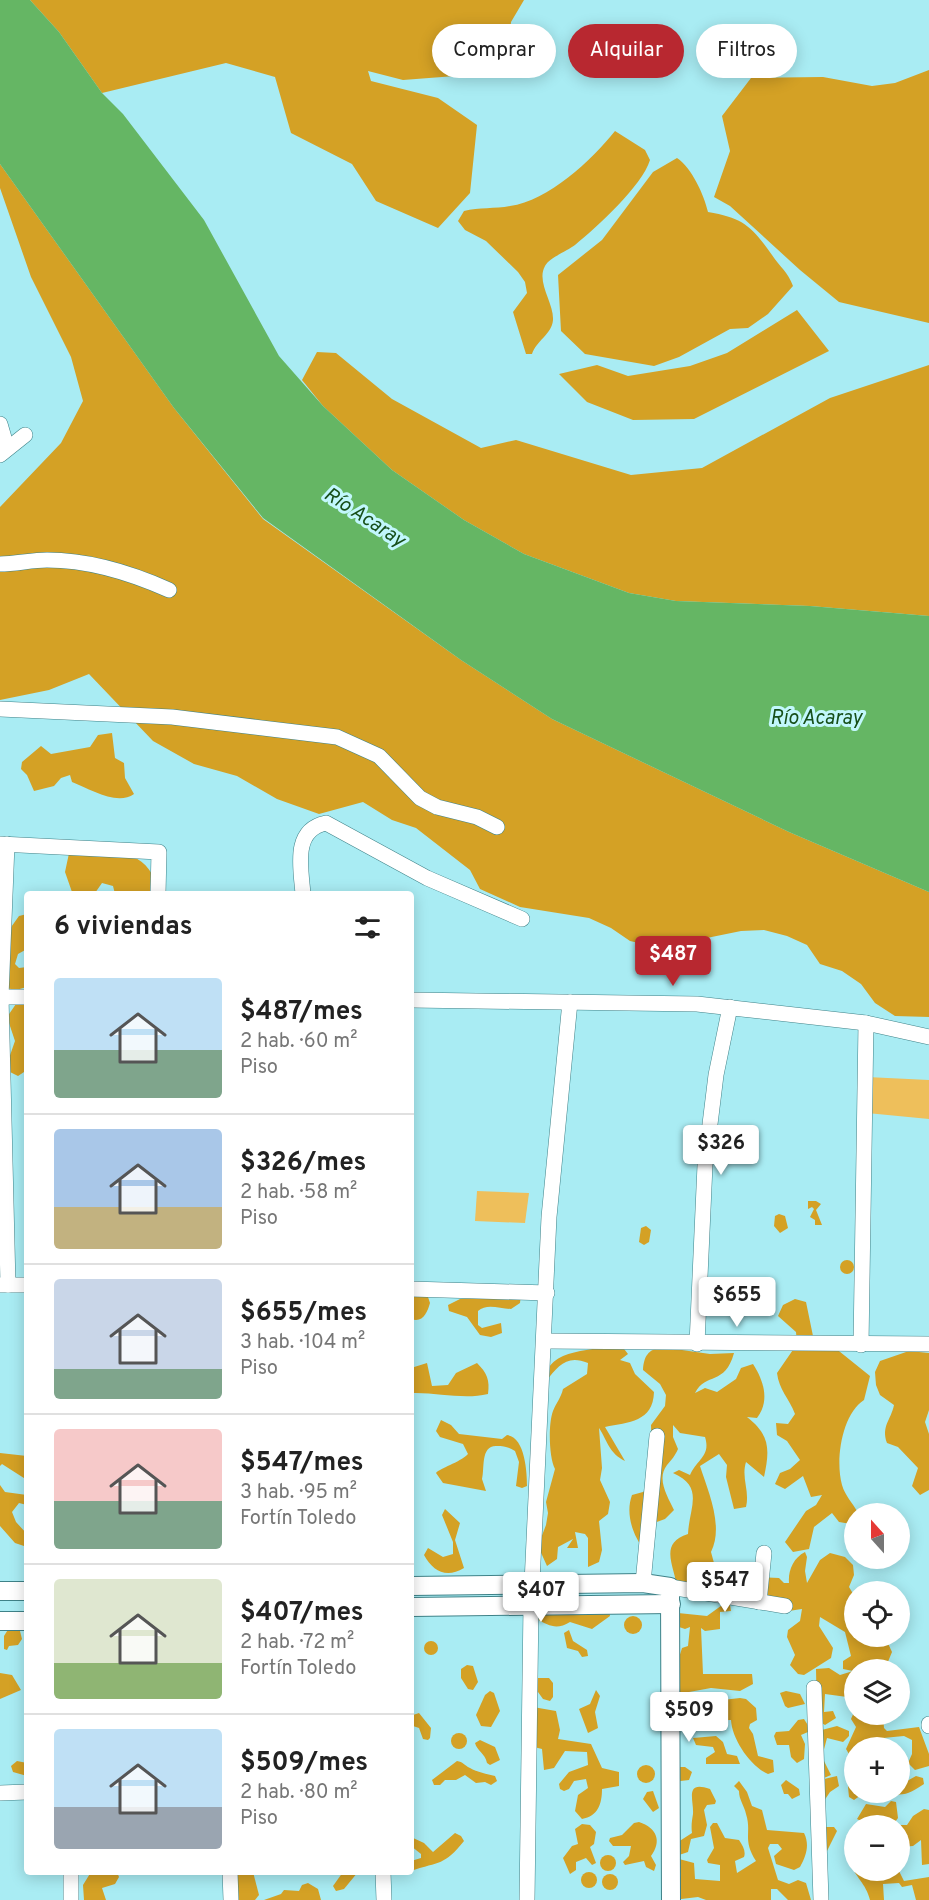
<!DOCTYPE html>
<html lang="es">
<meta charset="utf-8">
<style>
body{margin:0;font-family:Overpass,sans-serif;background:#f2f2f2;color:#222;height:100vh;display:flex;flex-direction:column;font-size:22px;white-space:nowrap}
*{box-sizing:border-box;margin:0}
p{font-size:20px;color:#767676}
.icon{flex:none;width:33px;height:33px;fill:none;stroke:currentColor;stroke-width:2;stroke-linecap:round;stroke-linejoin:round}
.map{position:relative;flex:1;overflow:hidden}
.side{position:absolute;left:24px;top:891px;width:390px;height:984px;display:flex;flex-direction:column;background:#fff;border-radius:6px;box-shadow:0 3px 15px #0003}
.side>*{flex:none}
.top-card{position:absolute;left:432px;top:24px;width:406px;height:54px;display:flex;gap:12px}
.needle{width:39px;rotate:339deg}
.tools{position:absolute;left:844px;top:1503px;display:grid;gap:12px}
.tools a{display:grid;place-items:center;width:66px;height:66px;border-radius:50%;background:#fff;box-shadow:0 3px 15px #0003;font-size:30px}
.price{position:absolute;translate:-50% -51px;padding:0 14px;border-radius:6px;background:#fff;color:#222;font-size:20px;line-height:39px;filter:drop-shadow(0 2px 3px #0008)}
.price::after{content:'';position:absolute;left:50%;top:36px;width:18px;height:14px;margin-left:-9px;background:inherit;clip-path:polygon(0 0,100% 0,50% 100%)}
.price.on{background:#b82830;color:#fff}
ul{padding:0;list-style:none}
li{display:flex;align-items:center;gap:18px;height:150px;padding:0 30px}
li+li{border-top:2px solid #e0e0e0}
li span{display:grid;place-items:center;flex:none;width:168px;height:120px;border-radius:6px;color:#555}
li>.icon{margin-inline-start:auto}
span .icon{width:72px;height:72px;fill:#fffc;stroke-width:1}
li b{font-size:26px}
h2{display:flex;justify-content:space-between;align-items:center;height:72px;padding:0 30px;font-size:26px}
.pill{padding:0 21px;border-radius:27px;background:#fff;box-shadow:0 3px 15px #0003;font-size:21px;line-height:54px}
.pill.on{background:#b82830;color:#fff}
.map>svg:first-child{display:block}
.green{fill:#eebf5b}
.forest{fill:#d4a125}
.water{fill:#65b664}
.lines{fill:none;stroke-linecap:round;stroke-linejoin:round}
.minor-casing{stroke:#3f8288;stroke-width:16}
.tertiary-casing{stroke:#3f8288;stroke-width:20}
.minor{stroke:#fff;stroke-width:15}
.tertiary{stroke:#fff;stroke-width:18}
.labels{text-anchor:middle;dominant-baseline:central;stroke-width:6;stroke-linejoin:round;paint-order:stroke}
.water-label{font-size:20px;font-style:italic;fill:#174f19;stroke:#c2f7fc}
</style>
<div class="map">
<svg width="929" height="1900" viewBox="0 0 929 1900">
<rect width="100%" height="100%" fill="#a9ecf3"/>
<g class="green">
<polygon points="867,1077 929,1080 929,1119 867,1113"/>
<polygon points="477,1191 529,1193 525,1223 475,1221"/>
</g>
<g class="forest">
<polygon points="30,0 524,0 511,22 507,72 403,80 368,71 371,81 438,98 477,125 470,193 438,228 376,201 352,164 291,133 275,77 226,63 102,93 59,32"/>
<polygon points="929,70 929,323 839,302 800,270 730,206 714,197 730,151 722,116 751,78 823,77 872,86 895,83"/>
<path d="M615,131L645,150L650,160C642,186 597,227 575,245C567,251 549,258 545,266C536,282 554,303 553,320C552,334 536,341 532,354H526L513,312L527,293L525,282L518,272L486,241L465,230L458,221L464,211C479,207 495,209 510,206C548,201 592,160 615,131Z"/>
<path d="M677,158C692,168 704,195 708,212C744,218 752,227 772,255C780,267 788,272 793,286L768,314L748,328L730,329L679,357L654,366L585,354L561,331L558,275L602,240L653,172Z"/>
<polygon points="0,164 174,408 263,519 461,660 552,719 789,832 929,892 929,1017 895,1016 875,1003 861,984 842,971 820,964 807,945 787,936 764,930 741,931 697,940 652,946 630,941 611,928 589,918 520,907 480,889 470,870 416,828 392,820 363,802 319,814 277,799 237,776 194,764 153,741 89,674 49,690 0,700 0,507 61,443 83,401 71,357 31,277 0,188"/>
<polygon points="797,310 829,351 694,419 633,420 587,402 559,374 597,365 628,376 690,366 727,353"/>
<polygon points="317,352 336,353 392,399 481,448 516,440 631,475 702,468 830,398 929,365 929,616 810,606 676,601 629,593 524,554 464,520 392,470 323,406 302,380"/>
<path d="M112,733L115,758L124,763L125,778L134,794C117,806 90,789 72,782L70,775L61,778L54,786L34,791L27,775L21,769L22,762L41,746L51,754L90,747L98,735Z"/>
<path d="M71,844C97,847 138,848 152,874L150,892L115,894L113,886L102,883L95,893L72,892L65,872Z"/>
<polygon points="27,914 27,949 18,954 15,964 19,968 27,967 27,987 16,990 6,988 9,930 19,916"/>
<polygon points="27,1003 27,1070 18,1076 10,1072 8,1061 15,1041 7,1017 16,1004"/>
<polygon points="808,1201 816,1201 821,1204 816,1210 822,1225 815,1225 815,1220 810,1217 814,1209 812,1207 808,1209"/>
<polygon points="779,1214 785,1216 788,1228 780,1233 774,1226 775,1216"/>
<polygon points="646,1226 651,1230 649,1242 644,1245 639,1242 641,1228"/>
<circle cx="847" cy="1267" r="7"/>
<path d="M411,1287L426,1291L430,1303C427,1313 423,1323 411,1319Z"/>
<path d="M521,1294L520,1303L511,1309C500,1309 487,1303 478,1311V1325L482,1328L501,1323L502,1333L491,1337L480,1335L467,1317L449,1311L448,1305L460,1299Z"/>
<path d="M795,1299L806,1302L813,1336L824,1339L870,1376L864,1400C842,1414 835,1460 842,1485C845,1496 853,1503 858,1513L855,1514V1520L851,1524L839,1522L832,1513L814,1527L809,1549L793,1552L785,1542L806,1511L816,1505L822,1495L811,1497L803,1476L785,1489L775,1484L780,1473L790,1469L800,1460L787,1441L777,1435L776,1423L788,1424L795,1414C789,1398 779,1390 777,1373L797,1344L796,1332L778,1316L783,1305Z"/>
<path d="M621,1345L628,1354L620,1360L630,1363L635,1374L654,1392C653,1422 629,1422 605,1427L625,1461C609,1453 608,1442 599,1428L602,1468L600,1480L610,1502L608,1514L599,1521L602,1550L599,1562L588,1567V1538L585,1534L575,1532L578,1548H567L573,1539L558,1547L557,1559L547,1566L538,1546L546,1525L548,1513L546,1502L555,1469C549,1458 548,1424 553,1411C556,1403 561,1398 563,1389L587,1374L588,1363C567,1354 558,1366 546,1381C545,1347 596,1351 621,1345Z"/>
<path d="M661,1347L710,1354L734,1353C725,1386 706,1372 695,1393L705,1388L717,1392L736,1379L741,1368L753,1364C764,1381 770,1401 757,1418L747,1417C770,1435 770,1449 764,1477L746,1462C741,1478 750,1491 746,1507L734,1509L726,1477L727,1465L719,1454L700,1466C708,1491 724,1526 711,1552L714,1563L699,1586L677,1590C676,1567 657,1544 688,1534C689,1508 705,1487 673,1473L679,1470L690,1475C697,1459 711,1456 705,1437L680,1433L673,1425V1437L678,1449C675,1456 672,1459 667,1465C656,1479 668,1497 674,1510L665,1519L654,1523L645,1551C633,1536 625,1514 632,1495L643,1492L653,1485L651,1425L665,1406L666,1395L660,1384L643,1370C644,1356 648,1350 661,1347Z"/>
<path d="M909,1351L929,1353V1410L925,1422L929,1434V1490L920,1495L912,1486L918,1468L898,1447L887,1443C881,1426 891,1420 894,1405L880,1395L876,1385L875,1372L880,1361Z"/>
<path d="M427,1363L432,1386L448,1385L456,1373L477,1363C487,1373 490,1380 488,1394C463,1400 437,1392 411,1393V1368Z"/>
<path d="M441,1420L451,1425L459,1434L502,1439L507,1435C525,1437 527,1472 527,1486L522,1488L516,1486L519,1462L515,1451C509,1447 504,1446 497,1446C480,1445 485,1469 482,1479L486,1491L443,1483L436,1473C440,1468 459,1463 468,1454L463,1444L440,1437L436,1431Z"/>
<polygon points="0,1453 27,1456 27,1480 2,1464 0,1466"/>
<polygon points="0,1485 5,1492 27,1495 27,1505 19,1503 12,1512 16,1522 27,1534 27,1547 15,1543 0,1526"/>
<path d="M445,1509L460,1523L455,1540L464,1568C446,1579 433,1571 424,1555L428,1548L443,1557L453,1554V1542L442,1515Z"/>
<path d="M805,1552L807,1557L805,1571L807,1583L820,1560L830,1553L845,1557L853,1565L854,1575L849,1587L855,1597V1636L885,1637L892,1652L885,1669L855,1670V1714L883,1715L884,1728L887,1731L919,1727L929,1754V1766L915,1770L908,1763L912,1754V1740L904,1736L883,1738L884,1747L855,1748V1764L846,1749L856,1727L851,1719L854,1712L847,1697L825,1694L824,1712L833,1711L836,1718L825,1725L817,1720L816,1669L829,1668L840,1675L853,1671L843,1669V1661L851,1656L845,1632L820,1617L819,1626L833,1648L831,1658L804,1675L798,1674L790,1665L795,1655L787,1637L788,1630L800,1621L802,1609C763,1615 770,1611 753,1581L757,1577L779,1578L784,1583H789C788,1571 793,1558 805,1552Z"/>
<polygon points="725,1603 730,1605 731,1611 720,1612 720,1629 705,1631 701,1628 703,1674 752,1674 753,1684 740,1691 711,1688 689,1692 675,1708 678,1661 682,1648 688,1646 690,1627 685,1629 679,1627 678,1613 707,1616"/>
<path d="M536,1607L609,1609L610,1616L592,1629L570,1622C557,1630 549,1626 537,1619Z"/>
<circle cx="633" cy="1625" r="9"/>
<polygon points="9,1628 20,1631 22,1639 18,1645 9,1646 7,1650 4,1649 4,1636"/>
<polygon points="569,1630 573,1641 587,1650 588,1656 582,1657 578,1651 567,1648 564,1633"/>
<circle cx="431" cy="1648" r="7"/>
<polygon points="467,1665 473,1666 478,1682 473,1690 468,1689 461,1678 461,1669"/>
<polygon points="0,1673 12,1675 21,1690 0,1699"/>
<polygon points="538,1678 549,1678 553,1683 553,1697 550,1701 543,1699 538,1692 535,1694 534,1679"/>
<polygon points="596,1690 600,1696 595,1712 598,1728 588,1733 579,1709 590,1704"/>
<polygon points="490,1691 494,1693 500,1711 491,1727 481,1726 476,1715 485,1695"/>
<polygon points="786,1691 800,1694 805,1704 788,1708 785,1706 780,1693"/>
<path d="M740,1698L746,1699L756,1708L757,1720L750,1724L749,1728L753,1734L758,1756L773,1760L774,1772L768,1774C750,1766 732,1739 731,1720L700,1721L695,1715L696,1709L714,1701Z"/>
<path d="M533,1707L556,1711L560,1730L558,1739L591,1744L602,1768L619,1772V1786L602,1789C602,1804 598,1816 582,1819L575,1811L578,1795L588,1788L586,1779L574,1781L569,1789L564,1791L560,1789L559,1784L569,1772L588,1765L587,1752L565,1751L554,1768L544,1770L542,1749L534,1747Z"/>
<polygon points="419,1713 431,1728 430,1738 428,1740 423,1739 419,1728 413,1726 413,1715"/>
<polygon points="804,1719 809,1727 808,1732 801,1735 805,1744 804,1759 797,1763 791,1757 789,1745 777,1745 774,1736 776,1732 789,1731 798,1720"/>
<polygon points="837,1726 849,1731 849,1736 843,1742 827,1738 822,1757 831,1775 824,1778 818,1731"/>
<circle cx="459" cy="1741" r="8"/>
<polygon points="716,1736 723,1742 727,1754 737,1756 740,1764 706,1764 706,1758 715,1752 713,1747 696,1745 693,1738"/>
<path d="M480,1740L495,1747L500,1760L490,1765L487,1763C485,1753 477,1751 475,1743Z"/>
<polygon points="17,1761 27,1763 27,1776 13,1772 11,1766"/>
<path d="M457,1761C463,1762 464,1765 470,1768C477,1772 487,1774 495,1776L497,1781L491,1785L485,1782L476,1783L465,1775L456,1780H445L440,1785H434L432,1780Z"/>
<circle cx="646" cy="1774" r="9"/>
<polygon points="677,1767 685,1767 692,1772 689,1780 672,1782"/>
<polygon points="855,1775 855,1792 864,1793 854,1800 849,1797 848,1787"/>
<polygon points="837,1776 839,1786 830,1792 824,1801 824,1779"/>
<path d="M916,1776L923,1778L924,1784C911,1792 906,1797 888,1793L900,1792V1781H907Z"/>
<polygon points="786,1780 799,1789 800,1795 792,1799 788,1794 784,1794 781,1785"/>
<path d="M739,1781L747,1792L752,1806L762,1810L767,1830L804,1833C810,1845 806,1856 800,1867L794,1870L776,1864L774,1856L782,1849L778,1844H770L768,1848L778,1880L789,1884L798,1880L806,1883L811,1900H788L777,1889H771V1900H706L698,1897L673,1900C675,1892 682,1879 680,1872C675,1857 673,1862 675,1844L692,1833C691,1826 692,1820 693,1814C694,1800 684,1780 710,1789L716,1801L715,1804L707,1805L704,1810L707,1825L704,1836L691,1839L688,1852L679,1855V1859L694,1863L695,1879L720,1881V1865L708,1863L707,1860L714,1848L710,1827L713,1823H717L725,1838L739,1840C743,1846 746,1851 744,1857L735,1861L737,1873L756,1861C742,1839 752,1833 746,1814C744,1805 739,1800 739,1791L734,1786Z"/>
<polygon points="653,1791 659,1808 653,1812 643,1799 647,1792"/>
<polygon points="891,1801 896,1802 898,1818 895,1822 887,1821 878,1815 863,1822 857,1819 866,1804 885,1807"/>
<polygon points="924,1809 929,1810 929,1864 922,1865 921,1840 913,1846 900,1847 900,1826 889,1825 907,1825 913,1816"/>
<path d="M639,1822C657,1828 662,1841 651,1856L656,1865L654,1871L646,1867L644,1861L625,1865L623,1862L629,1856L631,1846H613L609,1841L610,1838L622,1835L634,1823Z"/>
<polygon points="582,1824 590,1825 596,1832 594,1844 590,1847 596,1863 592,1865 586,1858 576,1862 576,1870 570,1874 563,1858 572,1846 578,1844 575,1829"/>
<polygon points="823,1827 834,1827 837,1831 825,1855"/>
<path d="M855,1831V1870L899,1871L904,1881L929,1877V1900H916L912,1885L902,1887L899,1883L883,1884L884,1900H870C866,1883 855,1878 850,1861C848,1853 854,1846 852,1833Z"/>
<path d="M455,1833L461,1836L464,1841C444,1866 440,1861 411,1871V1861L421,1858V1854L411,1846V1837L424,1843L433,1852Z"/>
<circle cx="608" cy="1863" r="8"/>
<polygon points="91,1872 117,1872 119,1877 115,1884 102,1888 106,1900 84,1900 83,1885"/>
<polygon points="235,1872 253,1872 259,1895 255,1900 237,1900"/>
<polygon points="343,1872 358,1872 344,1889 336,1891 333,1886"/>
<circle cx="589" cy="1880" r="8"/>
<circle cx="610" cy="1882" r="8"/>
<polygon points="308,1883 318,1889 321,1900 264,1900 281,1894 284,1890 299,1891 302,1885"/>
</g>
<polygon class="water" points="0,0 30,0 59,32 102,93 123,114 204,220 279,356 323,406 392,470 464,520 524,554 629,593 676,601 810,606 929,616 929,892 789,832 552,719 461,660 263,518 174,408 0,164"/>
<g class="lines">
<defs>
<g id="minor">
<polyline points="0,424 7,448"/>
<polyline points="0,455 25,435"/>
<path d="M0,564C16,564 31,560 47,560C88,560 131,573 169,590"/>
<polyline points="0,709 172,717 337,737 379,756 420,798 437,807 477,817 497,827"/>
<polyline points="0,844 159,852 158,894"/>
<polyline points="7,844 1,997 8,1285"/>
<path d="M303,894C301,868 292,830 326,823L427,878L522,919"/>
<polyline points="0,997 27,997"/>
<polyline points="411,1000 697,1004 866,1023 929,1037"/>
<polyline points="0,1285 27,1285"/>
<polyline points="411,1289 547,1293"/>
<polyline points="545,1341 929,1344"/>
<polyline points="697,1344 705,1165 716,1075 730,1007"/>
<polyline points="861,1345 866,1023"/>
<polyline points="643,1583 657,1436"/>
<polyline points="670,1587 785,1606"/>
<polyline points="759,1602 764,1553"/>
<polyline points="814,1688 821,1900"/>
<polyline points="929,1724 929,1726"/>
<polyline points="0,1793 27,1792"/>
<polyline points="230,1872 231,1900"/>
<polyline points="383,1872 384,1900"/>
<polyline points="71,1900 71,1872"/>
<polyline points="527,1900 531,1605 549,1217 570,1002"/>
</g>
<g id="tertiary">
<polyline points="411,1586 643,1583 670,1587 671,1900"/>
<polyline points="0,1591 27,1591"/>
<polyline points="411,1607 671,1604"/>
<polyline points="0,1621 27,1621"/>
</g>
</defs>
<use href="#minor" class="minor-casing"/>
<use href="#tertiary" class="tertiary-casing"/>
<use href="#minor" class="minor"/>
<use href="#tertiary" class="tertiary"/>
</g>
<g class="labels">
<g class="water-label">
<text transform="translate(364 518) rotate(33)">Río Acaray</text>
<text x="816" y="719">Río Acaray</text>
</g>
</g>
</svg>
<div class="tools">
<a><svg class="needle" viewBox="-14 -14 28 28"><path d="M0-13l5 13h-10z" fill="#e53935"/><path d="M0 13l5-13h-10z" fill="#767676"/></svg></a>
<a><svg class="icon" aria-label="locate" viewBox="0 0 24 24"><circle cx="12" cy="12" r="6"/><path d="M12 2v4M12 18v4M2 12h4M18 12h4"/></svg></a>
<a><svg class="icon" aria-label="layers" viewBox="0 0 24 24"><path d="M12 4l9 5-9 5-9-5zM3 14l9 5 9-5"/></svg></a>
<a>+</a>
<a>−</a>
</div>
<b class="price on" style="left:673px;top:987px">$487</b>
<b class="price" style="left:721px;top:1176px">$326</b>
<b class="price" style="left:737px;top:1328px">$655</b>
<b class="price" style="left:725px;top:1613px">$547</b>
<b class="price" style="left:541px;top:1623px">$407</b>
<b class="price" style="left:689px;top:1743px">$509</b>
<div class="top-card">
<a class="pill">Comprar</a>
<a class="pill on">Alquilar</a>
<a class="pill">Filtros</a>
</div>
<section class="side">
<h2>6 viviendas<svg class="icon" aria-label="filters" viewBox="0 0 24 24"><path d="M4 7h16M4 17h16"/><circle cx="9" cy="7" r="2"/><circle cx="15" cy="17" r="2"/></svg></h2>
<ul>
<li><span style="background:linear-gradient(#bfe0f5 60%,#7fa58c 0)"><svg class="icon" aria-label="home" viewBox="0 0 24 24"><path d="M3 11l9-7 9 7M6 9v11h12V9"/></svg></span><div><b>$487/mes</b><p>2 hab. · 60 m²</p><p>Piso</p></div></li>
<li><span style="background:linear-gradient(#a9c7e8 65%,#c2b280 0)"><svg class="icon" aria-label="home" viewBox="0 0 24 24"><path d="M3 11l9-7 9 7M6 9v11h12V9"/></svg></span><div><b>$326/mes</b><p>2 hab. · 58 m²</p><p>Piso</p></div></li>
<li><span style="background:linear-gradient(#c9d6e8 75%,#7fa58c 0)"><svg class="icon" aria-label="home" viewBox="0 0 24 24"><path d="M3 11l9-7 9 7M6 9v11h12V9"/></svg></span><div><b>$655/mes</b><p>3 hab. · 104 m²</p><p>Piso</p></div></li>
<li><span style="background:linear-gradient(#f6c9c9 60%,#7fa58c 0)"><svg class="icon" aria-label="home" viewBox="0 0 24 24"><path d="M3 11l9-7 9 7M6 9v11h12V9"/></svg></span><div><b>$547/mes</b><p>3 hab. · 95 m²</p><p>Fortín Toledo</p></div></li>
<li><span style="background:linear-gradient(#dfe7d0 70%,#8fb573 0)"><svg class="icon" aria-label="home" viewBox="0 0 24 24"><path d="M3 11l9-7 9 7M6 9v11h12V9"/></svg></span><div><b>$407/mes</b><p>2 hab. · 72 m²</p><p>Fortín Toledo</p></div></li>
<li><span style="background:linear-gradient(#bfe0f5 65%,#9aa5b1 0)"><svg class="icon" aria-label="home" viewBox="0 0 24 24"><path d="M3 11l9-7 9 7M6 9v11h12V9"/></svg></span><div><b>$509/mes</b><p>2 hab. · 80 m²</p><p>Piso</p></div></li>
</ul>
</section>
</div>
